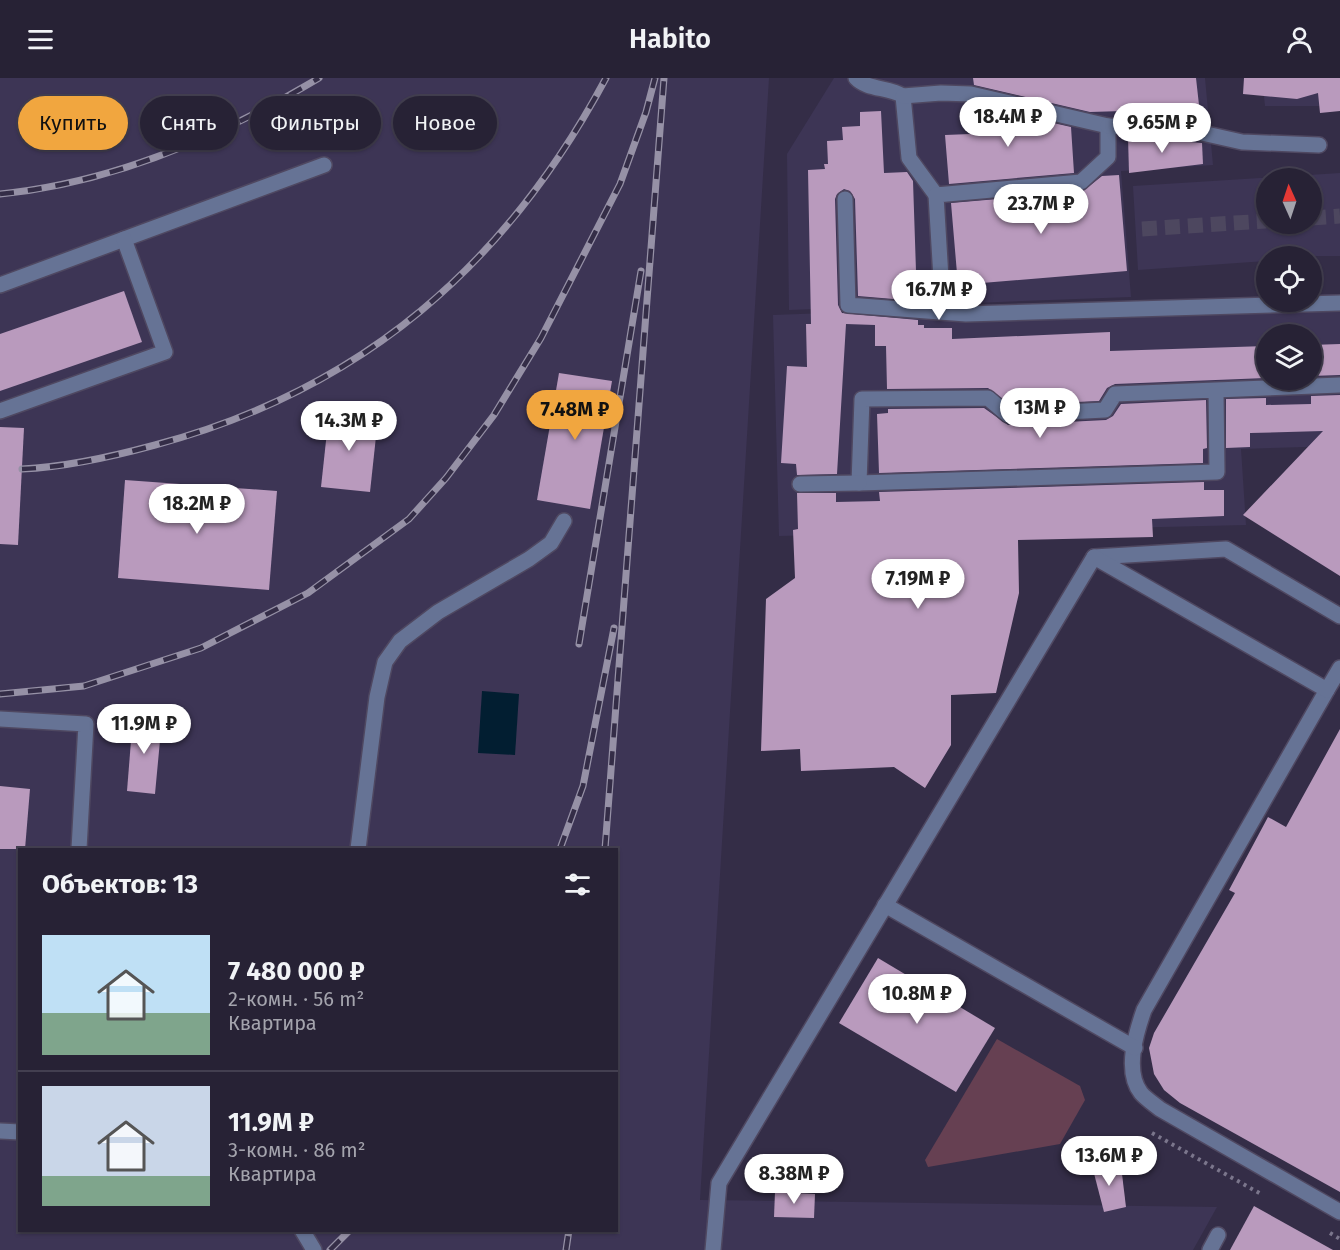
<!DOCTYPE html>
<html lang="ru">
<meta charset="utf-8">
<style>
body{margin:0;font-family:"Fira Sans",sans-serif;background:#2f2a3d;color:#f1f3f6;height:100vh;display:flex;flex-direction:column;font-size:22px;white-space:nowrap}
*{box-sizing:border-box;margin:0}
p{font-size:20px;color:#a4a4ad}
.icon{flex:none;width:33px;height:33px;fill:none;stroke:currentColor;stroke-width:2;stroke-linecap:round;stroke-linejoin:round}
.map{position:relative;flex:1;overflow:hidden}
.side{position:absolute;left:18px;top:770px;width:600px;height:384px;display:flex;flex-direction:column;background:#272235;border-radius:0px;box-shadow:0 2px 4px #0004,0 0 0 2px #433f50}
.side>*{flex:none}
.hud{position:absolute;left:18px;top:18px;width:600px;height:54px;display:flex;gap:12px}
.needle{width:39px;rotate:357deg}
.fabs{position:absolute;left:1256px;top:90px;display:grid;gap:12px}
.fabs a{display:grid;place-items:center;width:66px;height:66px;border-radius:50%;background:#272235;box-shadow:0 2px 4px #0004,0 0 0 2px #433f50;font-size:30px}
.price{position:absolute;translate:-50% -51px;padding:0 14px;border-radius:21px;background:#fff;color:#222;font-size:20px;line-height:39px;filter:drop-shadow(0 2px 3px #0008)}
.price::after{content:'';position:absolute;left:50%;top:36px;width:18px;height:14px;margin-left:-9px;background:inherit;clip-path:polygon(0 0,100% 0,50% 100%)}
.price.active{background:#f1a63f;color:#111}
ul{padding:0;list-style:none}
li{display:flex;align-items:center;gap:18px;height:150px;padding:0 24px}
li+li{border-top:2px solid #433f50}
li span{display:grid;place-items:center;flex:none;width:168px;height:120px;border-radius:0px;color:#555}
li>.icon{margin-inline-start:auto}
span .icon{width:72px;height:72px;fill:#fffc;stroke-width:1}
li b{font-size:26px}
h2{display:flex;justify-content:space-between;align-items:center;height:72px;padding:0 24px;font-size:26px}
.pill{padding:0 21px;border-radius:27px;background:#272235;box-shadow:0 2px 4px #0004,0 0 0 2px #433f50;font-size:21px;line-height:54px}
.pill.active{background:#f1a63f;color:#111}
header{display:flex;justify-content:space-between;align-items:center;height:78px;padding:0 24px;background:#272235;font-size:27px;font-weight:600}
.map>svg:first-child{display:block}
.built{fill:#3d3555;fill-rule:evenodd}
.green{fill:#664052}
.water{fill:#021e31}
.building{fill:#b99abd}
.lines{fill:none;stroke-linecap:round;stroke-linejoin:round}
.minor-tunnel{stroke:#4d475f;stroke-width:15;stroke-dasharray:15 8;stroke-linecap:butt}
.minor-casing{stroke:#4f4861;stroke-width:18}
.path{stroke:#7b768c;stroke-width:4;stroke-dasharray:3 4.5;stroke-linecap:butt}
.minor{stroke:#667395;stroke-width:15}
.rail-casing{stroke:#9691a6;stroke-width:7}
.rail{stroke:#342d47;stroke-width:4.5;stroke-dasharray:14;stroke-linecap:butt}
</style>
<header><svg class="icon" aria-label="menu" viewBox="0 0 24 24"><path d="M4 6h16M4 12h16M4 18h16"/></svg>Habito<svg class="icon" aria-label="person" viewBox="0 0 24 24"><circle cx="12" cy="8" r="4"/><path d="M4 21q1-7 8-7t8 7"/></svg></header>
<div class="map">
<svg width="1340" height="1172" viewBox="0 0 1340 1172">
<rect width="100%" height="100%" fill="#342d47"/>
<g class="built">
<path d="M0,0H769L700,1122L1217,1129L1193,1172H0ZM20,771H616V1152H20Z"/>
<polygon points="834,0 1205,0 1213,87 1121,93 1131,219 789,232 787,76"/>
<polygon points="1262,0 1340,0 1340,28 1265,28"/>
<path d="M1340,95V178H1266V183L1138,192L1133,108ZM1266,100H1311V146H1266Z"/>
<path d="M1340,216V368L1241,371L1246,447L779,458L773,237L1266,219V224H1311V217ZM1266,256H1311V302H1266Z"/>
</g>
<polygon class="green" points="997,961 1080,1008 1085,1022 1060,1066 928,1089 925,1082"/>
<polygon class="water" points="482,613 519,616 515,677 478,675"/>
<g class="building">
<polygon points="973,0 1196,0 1201,45 1128,39 1127,36 1123,36 1123,33 1090,34 974,7"/>
<polygon points="1244,0 1340,0 1340,33 1320,35 1318,15 1297,21 1243,16"/>
<polygon points="974,27 1071,49 1074,95 949,106 945,57 970,56 969,43 974,43"/>
<polygon points="881,33 884,95 907,94 913,103 917,223 858,218 855,121 850,113 844,111 837,116 835,121 838,227 842,235 918,242 918,247 924,247 924,250 952,250 952,261 1110,254 1110,273 1266,268 1266,300 1115,306 1107,310 1099,323 1011,327 988,310 887,311 886,268 875,268 875,247 846,246 837,396 797,397 796,386 781,385 787,288 807,289 806,246 811,246 808,92 825,91 824,86 828,86 827,63 843,62 842,49 860,48 860,34"/>
<polygon points="1128,59 1202,65 1203,86 1129,95"/>
<polygon points="1119,97 1127,193 958,207 951,125 1082,114 1102,98"/>
<polygon points="124,213 142,264 0,313 0,256"/>
<polygon points="1340,266 1340,297 1311,298 1311,267"/>
<polygon points="559,295 612,303 590,431 537,422"/>
<polygon points="1340,317 1340,498 1243,437 1323,353 1250,355 1250,369 1226,370 1226,321 1266,320 1266,327 1311,326 1311,318"/>
<polygon points="1206,322 1207,370 1203,371 1203,385 879,395 877,336 888,335 888,331 984,330 1008,347 1106,342 1113,338 1121,326"/>
<polygon points="329,335 378,340 370,414 321,409"/>
<polygon points="0,349 24,350 18,467 0,466"/>
<polygon points="125,402 277,413 269,512 118,500"/>
<polygon points="1204,404 1204,412 1224,412 1224,438 1152,441 1153,459 1018,462 1019,515 996,615 951,617 951,667 925,710 894,689 801,693 800,671 761,673 766,521 795,500 793,452 798,451 797,415 836,415 836,424 880,423 879,414"/>
<polygon points="133,638 162,641 155,716 127,713"/>
<polygon points="1340,651 1340,1114 1180,1025 1164,1012 1154,996 1149,970 1154,955 1235,815 1229,812 1268,739 1286,749"/>
<polygon points="0,708 30,711 25,771 0,771"/>
<polygon points="878,880 995,950 956,1014 839,945"/>
<polygon points="1090,1080 1122,1096 1126,1129 1104,1134"/>
<polygon points="775,1114 815,1116 814,1140 774,1139"/>
<polygon points="1254,1128 1333,1172 1230,1172"/>
</g>
<g class="lines">
<g class="minor-tunnel">
<polyline points="1311,140 1340,138"/>
<polyline points="1142,151 1266,143"/>
</g>
<defs>
<g id="minor">
<path d="M856,0C867,12 889,9 903,18L909,80L936,117"/>
<polyline points="903,18 941,15 971,16 1108,48 1108,79 1081,104 936,117 943,234"/>
<polyline points="1108,48 1193,53 1242,64 1319,67"/>
<polyline points="845,121 848,227 966,236 1340,225"/>
<polyline points="0,207 324,87"/>
<polyline points="1216,312 1217,394 859,405 862,321 988,320 1008,337 1105,332 1115,316 1340,307"/>
<polyline points="0,333 165,274 124,161"/>
<polyline points="800,406 859,405"/>
<polyline points="1094,479 1226,471 1340,538"/>
<path d="M1327,612L1144,932C1136,955 1124,993 1141,1015C1146,1021 1154,1026 1160,1031L1340,1134"/>
<polyline points="0,641 86,646 79,771"/>
<polyline points="358,771 377,619 385,584 400,563 438,534 529,481 551,465 564,443"/>
<polyline points="885,827 1135,970"/>
<polyline points="0,1053 20,1054"/>
<polyline points="302,1152 314,1172"/>
<polyline points="713,1172 719,1105 1094,479 1327,612 1340,590"/>
<polyline points="1210,1172 1218,1157"/>
</g>
</defs>
<use href="#minor" class="minor-casing"/>
<g class="path">
<polyline points="1152,1055 1261,1116"/>
<polyline points="1330,1155 1340,1161"/>
</g>
<use href="#minor" class="minor"/>
<defs>
<g id="rail">
<path d="M0,116C113,105 222,58 319,0"/>
<path d="M22,391C67,389 111,379 155,367C362,312 506,187 606,0"/>
<polyline points="579,566 641,193"/>
<polyline points="0,616 84,608 201,570 308,515 409,441 446,400 494,337 541,260 620,106 646,34 655,0"/>
<polyline points="560,771 583,708 614,550"/>
<polyline points="605,771 664,0"/>
<polyline points="330,1172 350,1152"/>
<polyline points="566,1172 569,1152"/>
</g>
</defs>
<use href="#rail" class="rail-casing"/>
<use href="#rail" class="rail"/>
</g>
</svg>
<div class="fabs">
<a><svg class="needle" viewBox="-14 -14 28 28"><path d="M0-13l5 13h-10z" fill="#e53935"/><path d="M0 13l5-13h-10z" fill="#a4a4ad"/></svg></a>
<a><svg class="icon" aria-label="locate" viewBox="0 0 24 24"><circle cx="12" cy="12" r="6"/><path d="M12 2v4M12 18v4M2 12h4M18 12h4"/></svg></a>
<a><svg class="icon" aria-label="layers" viewBox="0 0 24 24"><path d="M12 4l9 5-9 5-9-5zM3 14l9 5 9-5"/></svg></a>
</div>
<b class="price" style="left:1008px;top:70px">18.4M ₽</b>
<b class="price" style="left:1162px;top:76px">9.65M ₽</b>
<b class="price" style="left:1041px;top:157px">23.7M ₽</b>
<b class="price" style="left:939px;top:243px">16.7M ₽</b>
<b class="price" style="left:1040px;top:361px">13M ₽</b>
<b class="price active" style="left:575px;top:363px">7.48M ₽</b>
<b class="price" style="left:349px;top:374px">14.3M ₽</b>
<b class="price" style="left:197px;top:457px">18.2M ₽</b>
<b class="price" style="left:918px;top:532px">7.19M ₽</b>
<b class="price" style="left:144px;top:677px">11.9M ₽</b>
<b class="price" style="left:917px;top:947px">10.8M ₽</b>
<b class="price" style="left:1109px;top:1109px">13.6M ₽</b>
<b class="price" style="left:794px;top:1127px">8.38M ₽</b>
<div class="hud">
<a class="pill active">Купить</a>
<a class="pill">Снять</a>
<a class="pill">Фильтры</a>
<a class="pill">Новое</a>
</div>
<section class="side">
<h2>Объектов: 13<svg class="icon" aria-label="filters" viewBox="0 0 24 24"><path d="M4 7h16M4 17h16"/><circle cx="9" cy="7" r="2"/><circle cx="15" cy="17" r="2"/></svg></h2>
<ul>
<li><span style="background:linear-gradient(#bfe0f5 65%,#7fa58c 0)"><svg class="icon" aria-label="home" viewBox="0 0 24 24"><path d="M3 11l9-7 9 7M6 9v11h12V9"/></svg></span><div><b>7 480 000 ₽</b><p>2-комн. · 56 m²</p><p>Квартира</p></div></li>
<li><span style="background:linear-gradient(#c9d6e8 75%,#7fa58c 0)"><svg class="icon" aria-label="home" viewBox="0 0 24 24"><path d="M3 11l9-7 9 7M6 9v11h12V9"/></svg></span><div><b>11.9M ₽</b><p>3-комн. · 86 m²</p><p>Квартира</p></div></li>
</ul>
</section>
</div>
